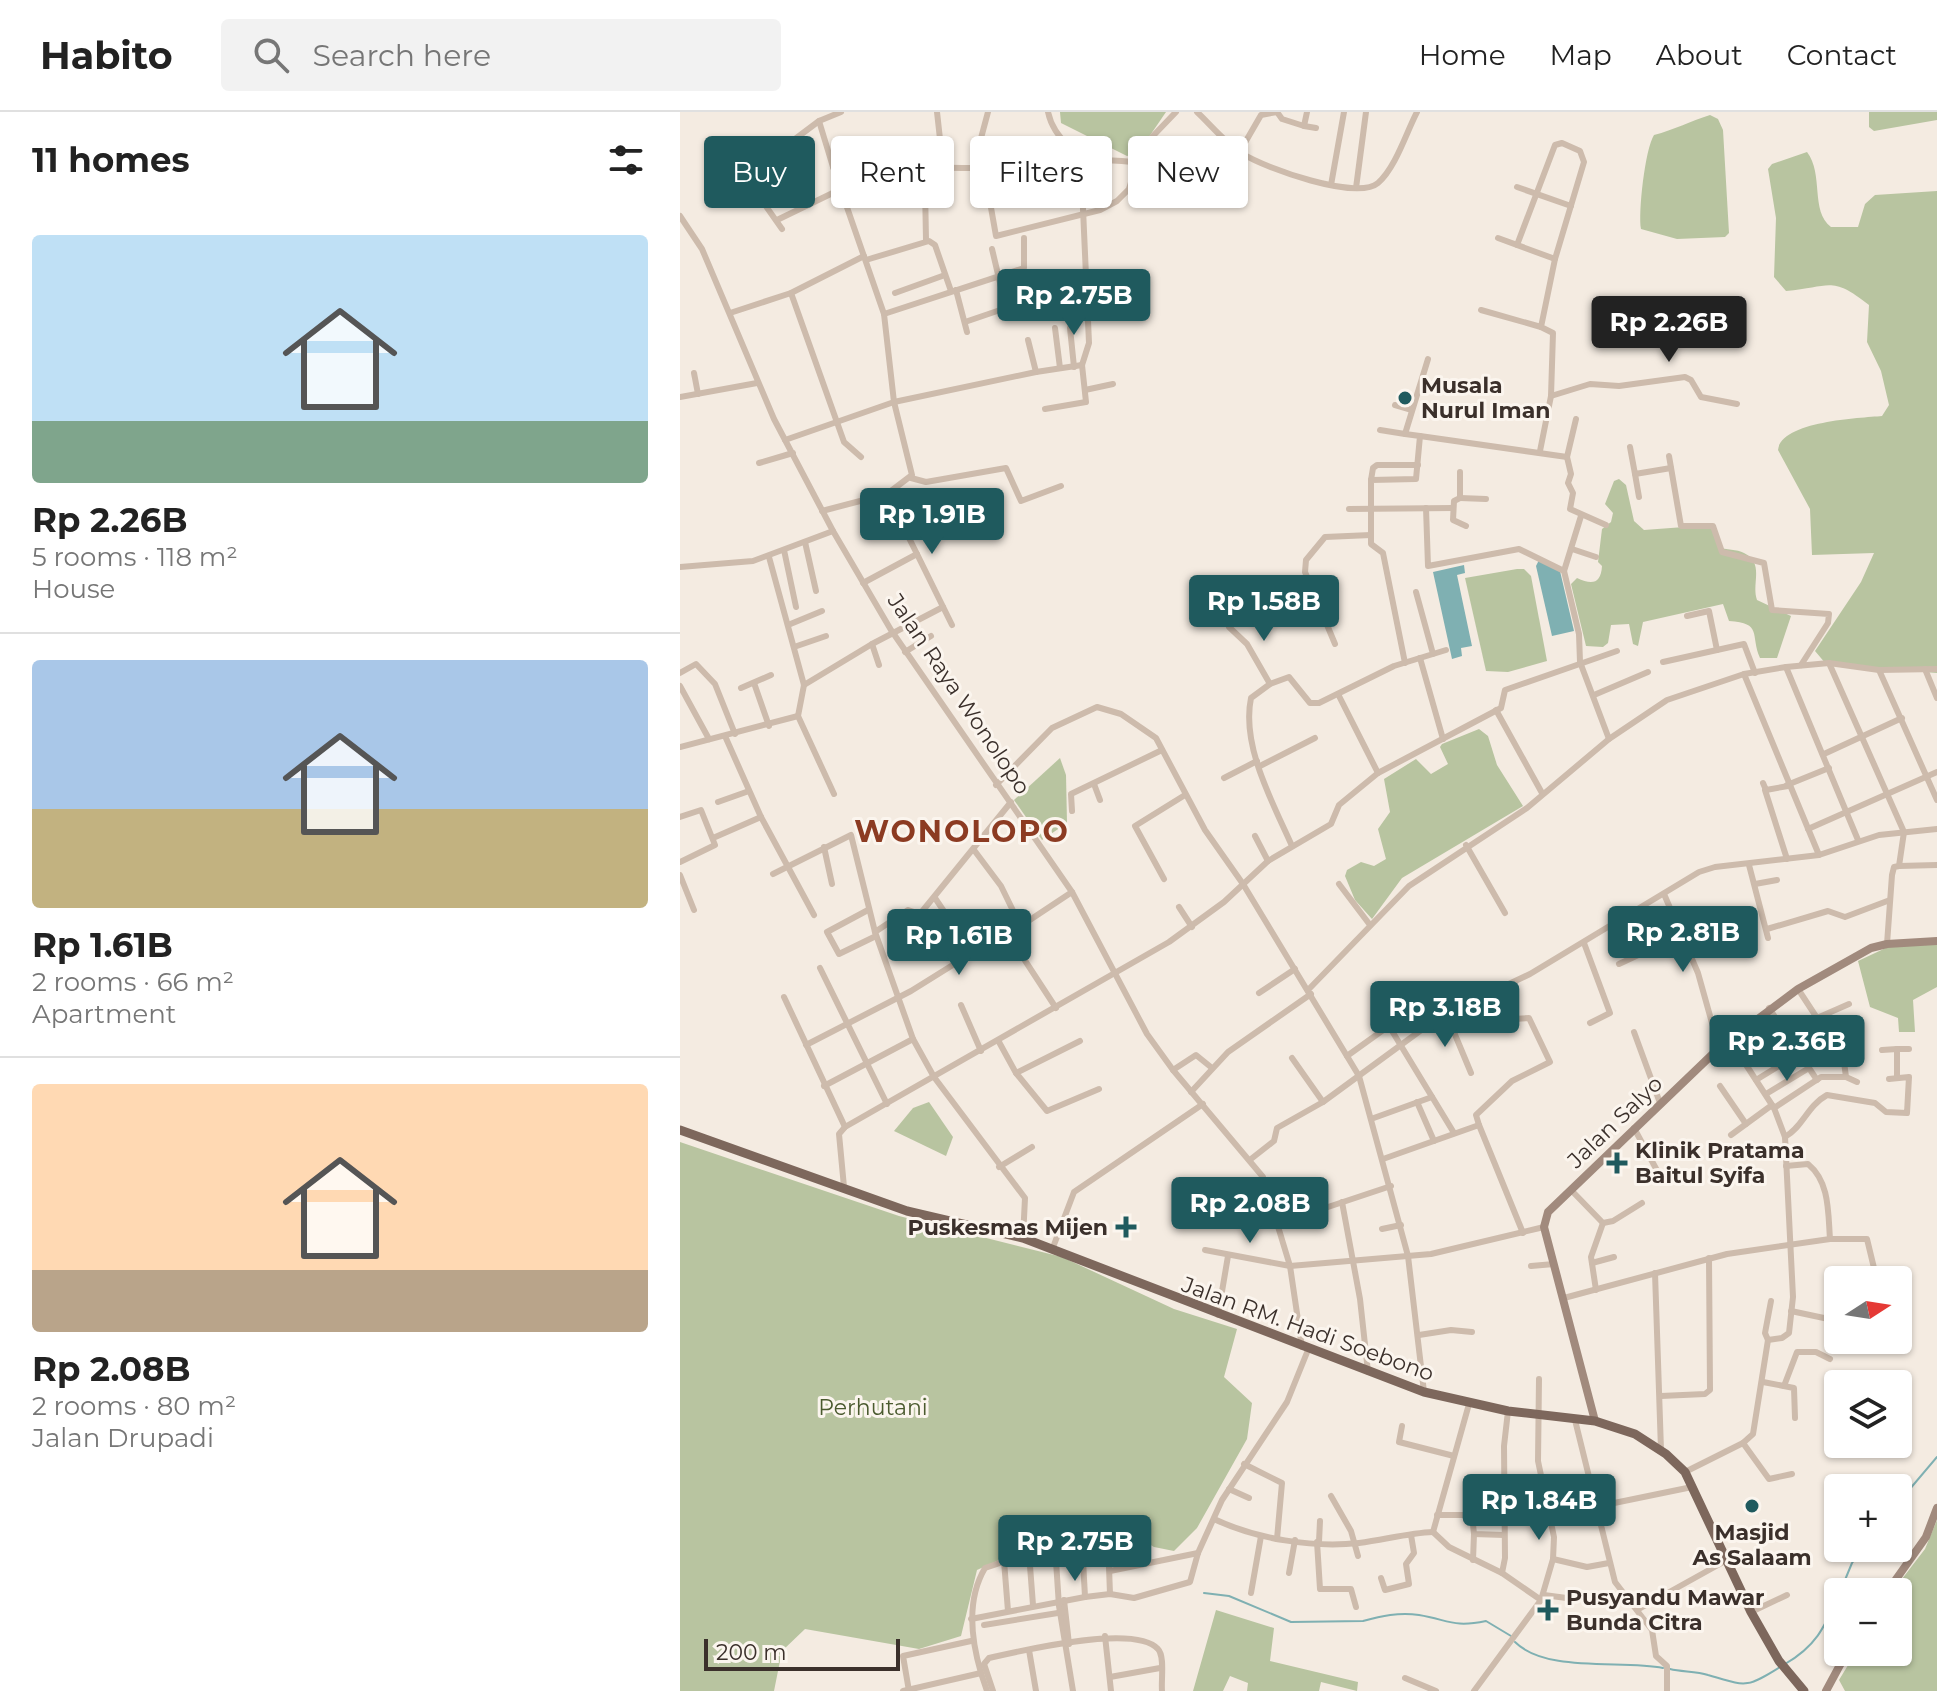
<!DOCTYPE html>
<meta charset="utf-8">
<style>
body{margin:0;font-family:Montserrat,sans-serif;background:#f2f2f2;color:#222;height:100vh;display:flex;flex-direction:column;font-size:30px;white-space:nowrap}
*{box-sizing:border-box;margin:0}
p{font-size:26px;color:#767676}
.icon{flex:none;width:44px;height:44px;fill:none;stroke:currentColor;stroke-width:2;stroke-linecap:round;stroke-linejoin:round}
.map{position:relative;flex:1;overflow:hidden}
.panel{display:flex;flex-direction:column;background:#fff;width:680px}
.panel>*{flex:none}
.banner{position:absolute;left:24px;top:24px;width:760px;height:72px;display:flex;gap:16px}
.needle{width:52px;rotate:78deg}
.controls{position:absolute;left:1144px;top:1154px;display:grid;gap:16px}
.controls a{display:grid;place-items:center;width:88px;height:88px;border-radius:8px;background:#fff;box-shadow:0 2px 6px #0004;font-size:40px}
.scale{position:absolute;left:24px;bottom:20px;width:196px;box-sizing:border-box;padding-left:8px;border:4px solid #3b302b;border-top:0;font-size:22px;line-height:28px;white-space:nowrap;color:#3b302b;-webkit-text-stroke:6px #fbf5ee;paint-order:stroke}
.price{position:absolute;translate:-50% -68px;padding:0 18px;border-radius:8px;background:#1f5a5e;color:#fff;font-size:26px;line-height:52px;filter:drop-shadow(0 2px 4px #0008)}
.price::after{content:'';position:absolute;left:50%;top:48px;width:24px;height:18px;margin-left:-12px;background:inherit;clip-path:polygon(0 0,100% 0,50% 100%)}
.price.current{background:#222;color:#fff}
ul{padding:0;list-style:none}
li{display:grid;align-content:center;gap:16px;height:424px;padding:0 32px}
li+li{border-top:2px solid #e0e0e0}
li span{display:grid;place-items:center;height:248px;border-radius:8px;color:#555}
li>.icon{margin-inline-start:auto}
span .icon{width:144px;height:144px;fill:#fffc;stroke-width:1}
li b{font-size:34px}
h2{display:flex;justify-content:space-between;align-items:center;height:96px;padding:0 32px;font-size:34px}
.pill{padding:0 28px;border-radius:8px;background:#fff;box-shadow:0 2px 6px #0004;font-size:28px;line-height:72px}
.pill.current{background:#1f5a5e;color:#fff}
header{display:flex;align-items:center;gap:48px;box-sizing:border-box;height:112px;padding:0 40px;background:#fff;border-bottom:2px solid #e0e0e0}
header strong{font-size:38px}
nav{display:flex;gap:44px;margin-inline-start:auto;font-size:28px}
.search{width:560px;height:72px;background:#f2f2f2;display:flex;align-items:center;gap:20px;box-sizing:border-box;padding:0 28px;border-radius:8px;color:#767676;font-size:30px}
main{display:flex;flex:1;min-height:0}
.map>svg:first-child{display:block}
.green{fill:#b8c4a0}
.water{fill:#7fb0b2}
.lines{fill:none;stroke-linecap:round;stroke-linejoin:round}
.stream{stroke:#7fb0b2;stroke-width:2}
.street{stroke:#cdbbac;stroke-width:6}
.secondary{stroke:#a18a7d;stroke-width:8}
.primary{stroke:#7d675c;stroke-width:9}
.poi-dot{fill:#1f5a5e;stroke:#fbf5ee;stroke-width:3}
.labels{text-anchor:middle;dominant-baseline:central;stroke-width:6;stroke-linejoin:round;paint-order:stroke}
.poi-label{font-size:22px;font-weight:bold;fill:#3b302b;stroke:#fbf5ee;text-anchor:start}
.street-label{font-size:22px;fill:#3b302b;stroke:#fbf5ee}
.park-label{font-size:22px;fill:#4a5a2e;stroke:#fbf5ee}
.district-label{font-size:30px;font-weight:bold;letter-spacing:2px;fill:#8c3b22;stroke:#fbf5ee}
</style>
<header>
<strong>Habito</strong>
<div class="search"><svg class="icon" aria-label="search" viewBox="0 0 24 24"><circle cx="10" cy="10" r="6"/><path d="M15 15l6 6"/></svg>Search here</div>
<nav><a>Home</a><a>Map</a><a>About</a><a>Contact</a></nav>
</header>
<main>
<section class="panel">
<h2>11 homes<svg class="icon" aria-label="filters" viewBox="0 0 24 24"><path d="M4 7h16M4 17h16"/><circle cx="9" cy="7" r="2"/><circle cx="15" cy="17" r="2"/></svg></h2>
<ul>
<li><span style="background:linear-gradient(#bfe0f5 75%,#7fa58c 0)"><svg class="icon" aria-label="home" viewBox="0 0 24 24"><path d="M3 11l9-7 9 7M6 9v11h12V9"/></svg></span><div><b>Rp 2.26B</b><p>5 rooms · 118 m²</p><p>House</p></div></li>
<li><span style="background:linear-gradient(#a9c7e8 60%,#c2b280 0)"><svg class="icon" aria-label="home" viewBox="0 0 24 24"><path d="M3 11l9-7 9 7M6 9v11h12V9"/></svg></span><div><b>Rp 1.61B</b><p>2 rooms · 66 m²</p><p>Apartment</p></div></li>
<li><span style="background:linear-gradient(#ffd9b3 75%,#b9a48a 0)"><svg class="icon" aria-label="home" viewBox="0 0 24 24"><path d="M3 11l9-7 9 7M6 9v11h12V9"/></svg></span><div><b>Rp 2.08B</b><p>2 rooms · 80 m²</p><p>Jalan Drupadi</p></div></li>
</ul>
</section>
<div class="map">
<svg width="1257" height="1579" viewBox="0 0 1257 1579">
<rect width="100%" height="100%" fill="#f4ebe1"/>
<g class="green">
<polygon points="380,0 486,0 458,41 447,44 381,11"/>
<polygon points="1189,0 1257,0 1257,8 1194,19 1189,15"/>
<path d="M1030,3L1038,7L1043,18L1049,121L1045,125L997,127L961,117C958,101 965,37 974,23C994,18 1010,9 1030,3Z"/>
<path d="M1127,40C1144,62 1130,99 1151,115H1178L1185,92L1195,83L1257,79V561L1146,552L1135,539L1181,470L1194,441L1132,443L1130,397L1098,338C1101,309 1180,306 1202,304L1209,293L1201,259L1187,230L1189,193C1151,163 1151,175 1106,179L1094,165L1096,106L1088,57L1092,52Z"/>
<path d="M939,367L946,373L954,409L964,418L1031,413L1038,435C1046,438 1057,437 1064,441C1085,451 1071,472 1077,488L1111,504L1097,546H1080C1070,523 1083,511 1049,509L1043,492L963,510L958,534L953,532L949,512L931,513L928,531L923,535L906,534L891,472L897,466C912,473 921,472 922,454L918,450L922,417L931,410L933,401L925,392L934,369Z"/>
<polygon points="837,457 844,457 851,464 867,549 828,560 806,559 785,466"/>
<polygon points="799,617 808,624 817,653 843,694 722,766 692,807 675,788 665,764 667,758 681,750 694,754 706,747 698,717 710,700 704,667 736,647 751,662 768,652 760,635 762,632"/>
<polygon points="380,646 386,663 387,711 362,728 334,688"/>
<polygon points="1257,831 1257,875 1233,888 1235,920 1219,920 1218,906 1190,895 1178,849 1210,834"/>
<polygon points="249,990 273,1025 266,1044 214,1019 233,996"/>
<polygon points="0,1030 219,1104 382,1145 494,1197 557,1217 544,1265 572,1291 567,1327 517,1416 494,1439 474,1435 431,1409 372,1424 297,1458 281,1524 239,1537 125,1517 102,1539 94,1579 0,1579"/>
<polygon points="1257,1408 1257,1579 1165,1579 1159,1568 1176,1540 1218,1540 1218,1480 1212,1480 1245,1437"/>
<polygon points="536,1498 594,1516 590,1549 678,1570 677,1579 641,1570 639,1579 567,1579 568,1571 550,1564 543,1579 513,1579"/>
</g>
<g class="water">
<polygon points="859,448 880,459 894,519 872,524 856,454"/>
<polygon points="784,453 785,461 777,463 792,534 781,536 782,544 772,547 753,460"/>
</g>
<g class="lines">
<g class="stream">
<polyline points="1218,1391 1257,1345"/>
<polyline points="1160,1480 1172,1451 1184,1436"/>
<path d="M524,1481L549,1484L611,1510L683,1509C701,1504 719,1500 739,1503C769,1508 773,1516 806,1509L831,1524"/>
<path d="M835,1530C866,1561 941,1548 983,1556"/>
<path d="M1105,1552C1136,1534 1144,1516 1158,1485"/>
<path d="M990,1557C1002,1560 1016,1559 1028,1563C1066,1574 1065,1577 1100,1555"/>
</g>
<g class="street">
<polyline points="257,0 263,54"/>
<path d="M368,0C373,24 390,32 401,52L409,231L402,253"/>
<path d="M517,0C531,13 546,32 563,42C585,56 677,89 698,71C716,55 726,21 737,0"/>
<polyline points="597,0 602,7 624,14 627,0"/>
<polyline points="624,14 636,16"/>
<polyline points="559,41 581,3 597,0"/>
<polyline points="427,49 429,78"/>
<polyline points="79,54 139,9"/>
<polyline points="153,55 139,9 161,0"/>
<polyline points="293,56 308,0"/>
<polyline points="304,56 316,124 420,98 437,89 449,77 457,51 472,25 496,0"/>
<polyline points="651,73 664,0"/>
<polyline points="245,75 246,128"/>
<polyline points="837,75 891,94"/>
<polyline points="676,76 686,0"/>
<polyline points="78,83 102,117"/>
<polyline points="0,104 22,137 94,307 153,419 211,518 392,780 467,922 493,958 583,1065 610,1154 622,1235"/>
<polyline points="97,108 161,77"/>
<polyline points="818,126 875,147"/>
<polyline points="837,133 875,33 882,31 900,39 904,50 875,147 861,215 873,221 871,284 860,339"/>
<polyline points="186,148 249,129 255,133 271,179"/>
<polyline points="276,178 287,220"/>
<polyline points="111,181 164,330 181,345"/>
<polyline points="215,181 265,163"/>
<polyline points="801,198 861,215"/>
<polyline points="50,201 111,181 184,144"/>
<polyline points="204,202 344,156 344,126"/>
<polyline points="285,210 326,196 312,137"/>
<polyline points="375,216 380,256"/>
<polyline points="390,216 394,255"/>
<polyline points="348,228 356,260"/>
<polyline points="14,261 18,282"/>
<polyline points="405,278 433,272"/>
<polyline points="871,284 910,272 939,274 1005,265 1011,268 1021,285 1057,292"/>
<polyline points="0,285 77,271"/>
<polyline points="715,293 732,298"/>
<polyline points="365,297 406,290 402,253"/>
<polyline points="896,307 887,345 891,362 888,371 893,381 890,397 926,413"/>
<polyline points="700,318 725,322"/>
<polyline points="740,324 887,345"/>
<polyline points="105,328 214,290 356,260 402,253"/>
<polyline points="950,335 955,362 991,356"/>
<polyline points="989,344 1001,414 1033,414 1042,440 1084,451 1092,498 1149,502 1148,511 1121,553"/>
<polyline points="79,351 113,341"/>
<polyline points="780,360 780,386 774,389 773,408 786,414"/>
<polyline points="955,362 959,385"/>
<polyline points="231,366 246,370 326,356 341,389 381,374"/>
<polyline points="691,368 693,356 697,353 738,353"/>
<polyline points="780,386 806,387"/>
<polyline points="746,396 748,454 839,437 884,459 899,522 900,550 929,627"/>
<polyline points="669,397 773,396"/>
<path d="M142,399L207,382L232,363L214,290L204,202L153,55C203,51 252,57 302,56C345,55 418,43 457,51"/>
<polyline points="125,430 136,479"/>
<polyline points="892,437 916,445"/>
<polyline points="104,438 116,495"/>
<polyline points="237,442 272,513"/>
<polyline points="89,445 124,573 118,604 154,682"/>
<polyline points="0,455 73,449 153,419"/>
<polyline points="884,459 901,404"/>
<polyline points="183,471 237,442 207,382"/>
<polyline points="1007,504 1029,499 1037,538"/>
<polyline points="108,513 142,499"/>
<polyline points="549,515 567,532 590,572"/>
<polyline points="192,532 199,553"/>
<polyline points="655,532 625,460 626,448 645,425 691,423"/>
<polyline points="114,535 146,524"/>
<polyline points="225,540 251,524"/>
<polyline points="753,542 766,538"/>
<polyline points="740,546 763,627"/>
<polyline points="983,550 1064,532 1075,561"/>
<polyline points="725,551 703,441 691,432 691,368 736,367 740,324 725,322 748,247"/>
<polyline points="1149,551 1224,720 1219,754 1214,755 1212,763 1207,832"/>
<polyline points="1106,555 1178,728"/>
<polyline points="1245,557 1257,586"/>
<polyline points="1199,558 1257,688"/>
<polyline points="0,561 16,552 35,572 55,622"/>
<polyline points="1064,562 1139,743"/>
<polyline points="74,571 89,614"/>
<polyline points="124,573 192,532 263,495"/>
<polyline points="0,574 29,627"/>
<polyline points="61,576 91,563"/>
<polyline points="658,582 698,661"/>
<polyline points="914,583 968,560"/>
<polyline points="816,598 862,681"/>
<polyline points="45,624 81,705 134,803"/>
<polyline points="0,635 118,604"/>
<polyline points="1144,642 1222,606"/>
<polyline points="580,654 635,626"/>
<polyline points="544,666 577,649"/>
<polyline points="1083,671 1086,678 1108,674"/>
<polyline points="414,672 420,688"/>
<polyline points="316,673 372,616 417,595 441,602 476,626 525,718 563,772 679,964 728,1144 744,1280"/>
<polyline points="1107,673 1149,656"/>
<polyline points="1085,678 1107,747"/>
<polyline points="38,690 69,679"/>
<polyline points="392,699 391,682 482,638"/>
<polyline points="0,705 21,698 35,733 0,750"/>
<polyline points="1128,717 1257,660"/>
<polyline points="575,724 588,749"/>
<polyline points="33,726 81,705"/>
<polyline points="786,733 825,801"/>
<path d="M612,734C593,691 561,634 571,586L590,572L609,565L630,591H639L714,554L753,542L736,480"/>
<polyline points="144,735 152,772"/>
<polyline points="294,738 321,774 340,813"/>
<polyline points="1069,753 1088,826"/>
<polyline points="1219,754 1257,753"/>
<polyline points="93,762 171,723 195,820 233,927 254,965 345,1086 343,1126"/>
<polyline points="0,763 14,798"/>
<polyline points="484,767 455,714 505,683"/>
<polyline points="659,772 690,813"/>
<polyline points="1075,772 1097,768"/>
<polyline points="984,782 1018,861 1039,936"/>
<polyline points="255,786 292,841"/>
<polyline points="499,795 512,815"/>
<polyline points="188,798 147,820 159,842 196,824"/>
<polyline points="1087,817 1148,799 1165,805 1210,788"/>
<polyline points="195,820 228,798 240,802 331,690"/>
<polyline points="327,821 376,896"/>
<polyline points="904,831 930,901 910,911"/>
<polyline points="939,852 1003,822"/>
<polyline points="140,856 207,992"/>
<polyline points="628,878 729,774 847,696 929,627 987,588 1064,562 1106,555 1149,551 1199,558 1257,557"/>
<polyline points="579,881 615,857"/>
<polyline points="104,885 165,1015"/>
<polyline points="281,893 301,939"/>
<polyline points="1089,896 1137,968"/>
<polyline points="766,901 791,961"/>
<polyline points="1137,906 1169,892"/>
<polyline points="709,914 774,1021"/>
<polyline points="954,920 980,991"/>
<polyline points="1107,922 1137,906 1118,877"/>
<polyline points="400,929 336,961 367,999 419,977"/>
<polyline points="319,930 336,961"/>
<polyline points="126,933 231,879 292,841 306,837 392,780"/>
<polyline points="1116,934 1149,923 1162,935 1166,965 1177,970"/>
<polyline points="1217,937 1229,937"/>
<polyline points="1202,938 1217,937 1217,966"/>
<polyline points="667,944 745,888 750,889 759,905"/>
<polyline points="612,946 643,990"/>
<polyline points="493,958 516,943 532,956"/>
<polyline points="1076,968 1120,941"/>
<polyline points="144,974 233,927"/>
<polyline points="1040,974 1066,1012 1092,993"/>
<polyline points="511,980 548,940 631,882"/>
<polyline points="1086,982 1129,956"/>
<polyline points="737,990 754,1029"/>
<polyline points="1094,996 1141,965 1166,965"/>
<polyline points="691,1007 752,985"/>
<polyline points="799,1013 796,1003 832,969 870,950 849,906 834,907 820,876"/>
<polyline points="954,1016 980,1064"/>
<polyline points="1051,1023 1066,1012"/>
<path d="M1105,1025C1123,1015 1127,994 1147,983L1195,991L1206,1000L1227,1001L1229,965L1209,967"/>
<polyline points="571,1047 594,1029 597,1016 643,990 759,905 850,862 1019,760 1035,755 1139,743 1199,723 1257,717"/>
<polyline points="703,1047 799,1013 843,1121"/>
<path d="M1106,1054L1128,1052C1150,1070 1148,1101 1150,1127"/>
<polyline points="319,1055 352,1035"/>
<polyline points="164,1075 159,1022 165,1015 489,830 544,790 588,749 651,712 659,693 698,661 821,596 825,578 937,539"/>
<polyline points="891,1078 923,1111 933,1109 962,1091"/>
<polyline points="662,1090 680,1187 688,1260"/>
<polyline points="597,1112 711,1074"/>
<polyline points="702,1117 721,1113"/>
<polyline points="372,1138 394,1080 523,992"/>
<polyline points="525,1138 610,1154 751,1142 864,1115"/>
<polyline points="912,1151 934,1145"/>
<polyline points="851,1154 874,1152"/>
<polyline points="975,1161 981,1338"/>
<polyline points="916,1178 911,1145 923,1111"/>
<polyline points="884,1186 1047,1142 1150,1127 1187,1127 1194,1156 1192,1168"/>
<polyline points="1111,1199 1158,1209"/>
<polyline points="538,1203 548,1144"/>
<polyline points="739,1223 771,1218 792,1220"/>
<polyline points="1088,1228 1085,1221 1091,1189"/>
<polyline points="1083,1270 1114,1276 1115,1306"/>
<polyline points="1104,1274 1117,1240 1136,1240 1150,1247"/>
<polyline points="981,1284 1025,1282 1030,1278 1029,1146"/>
<polyline points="895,1308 935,1470 972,1518 976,1544 987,1554 987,1579"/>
<polyline points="722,1314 719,1330 774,1344"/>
<polyline points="1063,1331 1089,1367 1112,1362"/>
<polyline points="564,1352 602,1371 597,1427"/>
<polyline points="1005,1360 1063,1331 1073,1322 1088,1228 1102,1226 1109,1221 1113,1185 1105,1025 1094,996 1050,928"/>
<polyline points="549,1377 569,1386"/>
<polyline points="651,1384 671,1419 678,1444"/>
<polyline points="757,1403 792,1403 794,1422 824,1423"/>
<path d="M534,1407C576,1427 633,1436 679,1431C704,1428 728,1421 753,1420"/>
<polyline points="823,1409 871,1404 1012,1375"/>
<polyline points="753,1420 789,1292"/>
<polyline points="753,1420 769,1435 822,1461 861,1488"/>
<polyline points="402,1429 428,1428 430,1482"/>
<polyline points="637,1430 640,1477 671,1477 676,1495"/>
<polyline points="639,1430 640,1409"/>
<polyline points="375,1434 402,1429 405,1485"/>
<polyline points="349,1441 375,1434 379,1494 393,1579"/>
<polyline points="873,1447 907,1455 929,1451"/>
<polyline points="793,1448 794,1422"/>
<polyline points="324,1449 328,1499"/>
<polyline points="430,1459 518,1441"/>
<polyline points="609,1461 615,1428"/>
<polyline points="822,1461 825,1446 824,1334 828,1299"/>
<polyline points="701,1466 705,1478 729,1472 726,1452 734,1441 731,1423"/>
<polyline points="571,1481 581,1424"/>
<polyline points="864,1483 894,1487 943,1485"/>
<polyline points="384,1488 389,1532"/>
<polyline points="957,1498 1047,1448"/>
<polyline points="1071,1500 1107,1483"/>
<polyline points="291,1507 405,1485 430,1482 454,1486 510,1470 518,1441 542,1388 607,1290 628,1238"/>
<polyline points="304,1513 384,1500"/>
<polyline points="425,1524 431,1579"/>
<polyline points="349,1538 356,1579"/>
<polyline points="301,1561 307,1579"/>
<polyline points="430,1565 480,1556"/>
<polyline points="725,1566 756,1579"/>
<path d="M223,1579L301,1561C291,1527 286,1488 305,1456L349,1441L353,1493"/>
<polyline points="229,1579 223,1544 291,1529"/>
<path d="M313,1579L304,1552L309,1546C340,1539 455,1511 478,1537C485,1544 481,1568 482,1579"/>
<polyline points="794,1579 861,1488 873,1447 874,1425 858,1349 859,1267"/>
</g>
<g class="secondary">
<polyline points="915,1309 864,1115 868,1100 1039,936 1118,877 1191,836 1207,832 1257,829"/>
<polyline points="1207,1480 1246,1425 1257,1396"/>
<polyline points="1146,1579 1167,1540"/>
</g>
<polyline class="primary" points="0,1018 227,1099 343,1126 744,1280 828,1299 915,1309 955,1322 986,1342 1005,1360 1071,1500 1099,1549 1124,1579"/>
</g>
<g class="poi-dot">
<circle cx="725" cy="286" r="8"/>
<path d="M933 1039h8v8h8v8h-8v8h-8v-8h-8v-8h8z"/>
<path d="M442 1103h8v8h8v8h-8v8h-8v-8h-8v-8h8z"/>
<circle cx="1072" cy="1394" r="8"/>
<path d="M864 1486h8v8h8v8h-8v8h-8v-8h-8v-8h8z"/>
</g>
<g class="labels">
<g class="poi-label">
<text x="741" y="273">Musala<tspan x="741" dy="25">Nurul Iman</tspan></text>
<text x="955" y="1038">Klinik Pratama<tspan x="955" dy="25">Baitul Syifa</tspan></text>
<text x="428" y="1115" text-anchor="end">Puskesmas Mijen</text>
<text x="1072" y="1420" text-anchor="middle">Masjid<tspan x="1072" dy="25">As Salaam</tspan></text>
<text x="886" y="1485">Pusyandu Mawar<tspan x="886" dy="25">Bunda Citra</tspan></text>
</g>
<g class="street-label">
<text transform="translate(279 582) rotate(56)">Jalan Raya Wonolopo</text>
<text transform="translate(935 1010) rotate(-44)">Jalan Salyo</text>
<text transform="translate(628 1217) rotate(20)">Jalan RM. Hadi Soebono</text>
</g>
<g class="park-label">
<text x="193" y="1295">Perhutani</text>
</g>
<g class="district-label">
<text x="282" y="719">WONOLOPO</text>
</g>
</g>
</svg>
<div class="controls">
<a><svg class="needle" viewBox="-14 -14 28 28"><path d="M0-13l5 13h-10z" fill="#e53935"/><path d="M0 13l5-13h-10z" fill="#767676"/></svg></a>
<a><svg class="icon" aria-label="layers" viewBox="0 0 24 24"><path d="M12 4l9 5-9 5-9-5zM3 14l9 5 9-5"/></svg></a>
<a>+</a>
<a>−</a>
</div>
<div class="scale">200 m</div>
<b class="price" style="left:394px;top:225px">Rp 2.75B</b>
<b class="price current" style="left:989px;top:252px">Rp 2.26B</b>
<b class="price" style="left:252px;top:444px">Rp 1.91B</b>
<b class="price" style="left:584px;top:531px">Rp 1.58B</b>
<b class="price" style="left:1003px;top:862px">Rp 2.81B</b>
<b class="price" style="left:279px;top:865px">Rp 1.61B</b>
<b class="price" style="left:765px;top:937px">Rp 3.18B</b>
<b class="price" style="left:1107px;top:971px">Rp 2.36B</b>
<b class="price" style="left:570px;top:1133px">Rp 2.08B</b>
<b class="price" style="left:859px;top:1430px">Rp 1.84B</b>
<b class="price" style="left:395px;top:1471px">Rp 2.75B</b>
<div class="banner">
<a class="pill current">Buy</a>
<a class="pill">Rent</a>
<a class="pill">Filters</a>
<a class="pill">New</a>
</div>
</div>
</main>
